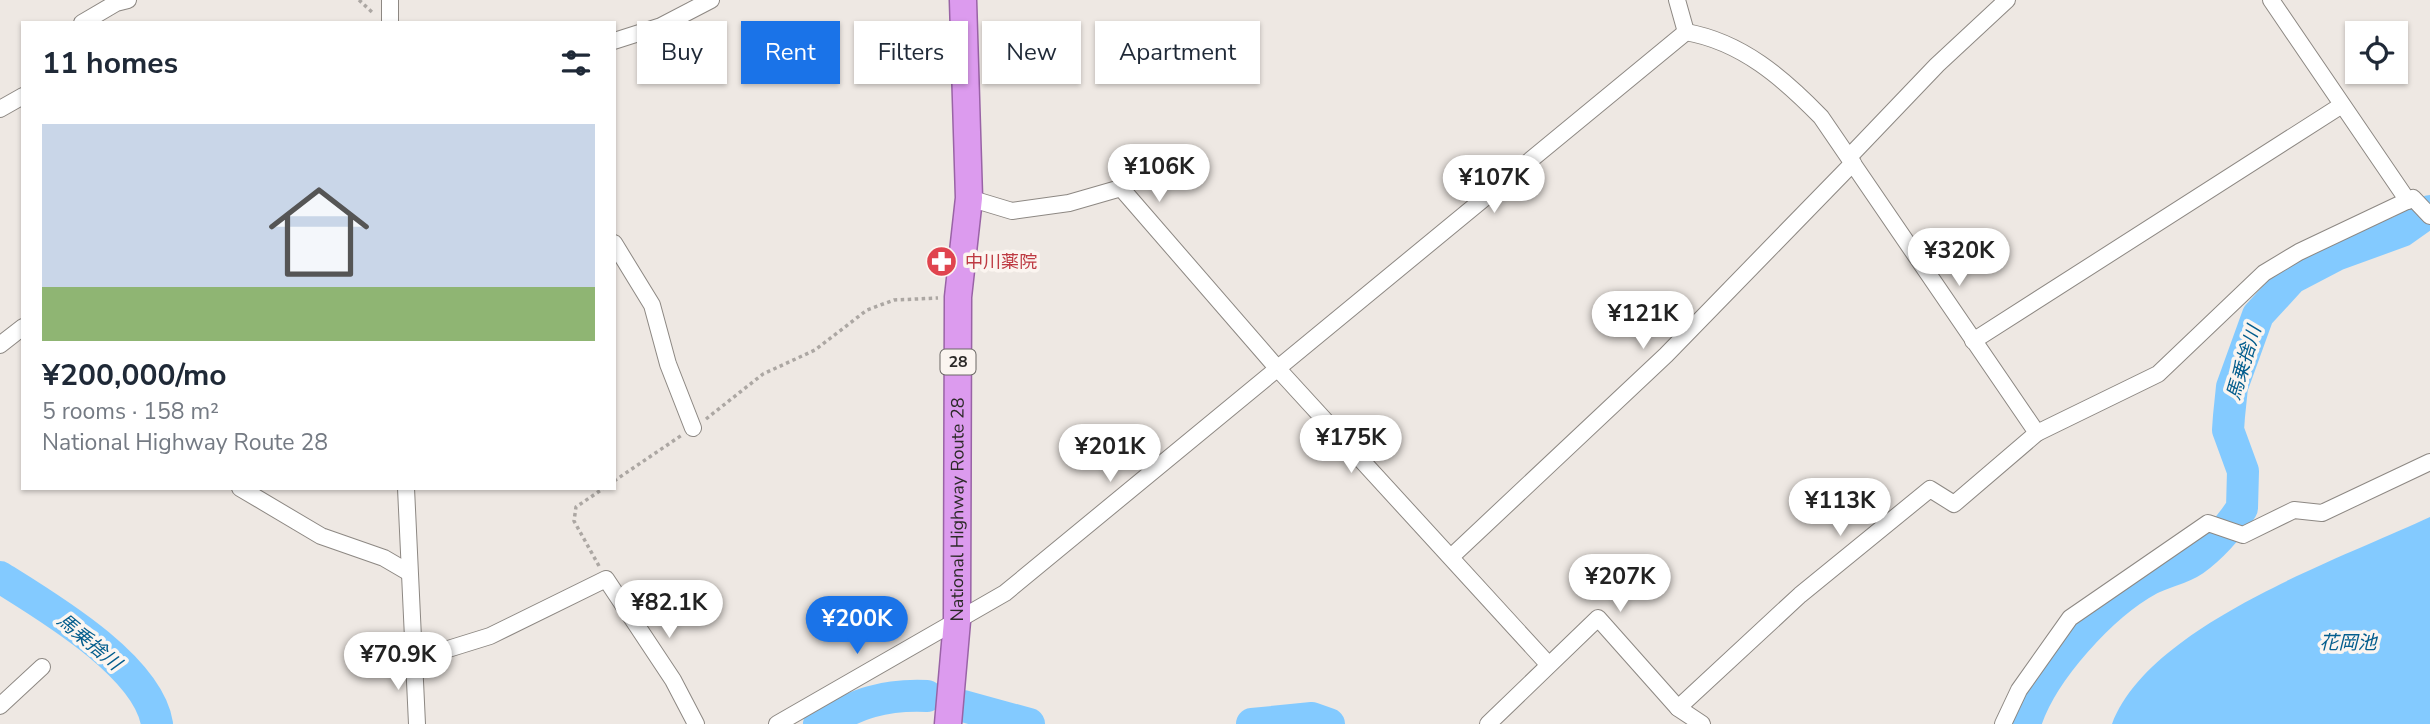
<!DOCTYPE html>
<meta charset="utf-8">
<style>
body{margin:0;font-family:"Nunito Sans","Noto Sans JP",sans-serif;background:#f2f2f3;color:#1f2937;height:100vh;display:flex;flex-direction:column;font-size:26px;white-space:nowrap}
*{box-sizing:border-box;margin:0}
p{font-size:23px;color:#747a83}
.icon{flex:none;width:38px;height:38px;fill:none;stroke:currentColor;stroke-width:2;stroke-linecap:round;stroke-linejoin:round}
.map{position:relative;flex:1;overflow:hidden}
.details{position:absolute;left:21px;top:21px;width:595px;height:469px;display:flex;flex-direction:column;background:#fff;border-radius:0px;box-shadow:0 2px 5px #0004}
.details>*{flex:none}
.banner{position:absolute;left:637px;top:21px;width:665px;height:63px;display:flex;gap:14px}
.controls{position:absolute;left:2345px;top:21px;display:grid;gap:14px}
.controls a{display:grid;place-items:center;width:63px;height:63px;border-radius:0px;background:#fff;box-shadow:0 2px 5px #0004;font-size:35px}
.price{position:absolute;translate:-50% -60px;padding:0 16px;border-radius:24px;background:#fff;color:#222;font-size:23px;line-height:46px;filter:drop-shadow(0 2px 4px #0008)}
.price::after{content:'';position:absolute;left:50%;top:42px;width:21px;height:16px;margin-left:-10px;background:inherit;clip-path:polygon(0 0,100% 0,50% 100%)}
.price.on{background:#1a73e8;color:#fff}
ul{padding:0;list-style:none}
li{display:grid;align-content:center;gap:14px;height:371px;padding:0 21px}
li+li{border-top:2px solid #e0e1e3}
li span{display:grid;place-items:center;height:217px;border-radius:0px;color:#555}
li>.icon{margin-inline-start:auto}
span .icon{width:126px;height:126px;fill:#fffc;stroke-width:1}
li b{font-size:30px}
h2{display:flex;justify-content:space-between;align-items:center;height:84px;padding:0 21px;font-size:30px}
.chip{padding:0 24px;border-radius:0px;background:#fff;box-shadow:0 2px 5px #0004;font-size:24px;line-height:63px}
.chip.on{background:#1a73e8;color:#fff}
.map>svg:first-child{display:block}
.water{fill:#83caff}
.lines{fill:none;stroke-linecap:round;stroke-linejoin:round}
.river{stroke:#83caff;stroke-width:32}
.minor-casing{stroke:#8d8883;stroke-width:18}
.trunk-casing{stroke:#9963a6;stroke-width:29}
.path{stroke:#aca7a3;stroke-width:3.5;stroke-dasharray:3.5 3.5;stroke-linecap:butt}
.minor{stroke:#fff;stroke-width:16}
.trunk{stroke:#dc9bee;stroke-width:26}
.labels{text-anchor:middle;dominant-baseline:central;stroke-width:7;stroke-linejoin:round;paint-order:stroke}
.shield{fill:#fbf5f0;stroke:#6a6764;stroke-width:2}
.shield-label{font-size:16px;font-weight:bold;fill:#2c2a28}
.health-label{font-size:18px;fill:#be3a42;stroke:#fbf5f0;text-anchor:start}
.street-label{font-size:18px;fill:#2c2a28;stroke:#fbf5f0}
.water-label{font-size:19px;font-style:italic;fill:#035d8d;stroke:#fbf5f0}
</style>
<div class="map">
<svg width="2430" height="724" viewBox="0 0 2430 724">
<rect width="100%" height="100%" fill="#eee8e3"/>
<path class="water" d="M2430,517V724H2112C2149,625 2338,560 2430,517Z"/>
<g class="lines">
<g class="river">
<path d="M0,577C48,607 148,666 157,724"/>
<polyline points="963,706 1029,724"/>
<path d="M819,724C859,704 882,694 927,696"/>
<polyline points="1252,724 1312,718 1329,724"/>
<path d="M2025,724C2041,672 2102,605 2150,579C2164,572 2181,569 2194,560C2212,547 2230,526 2242,508L2243,471L2228,430L2229,416L2232,387L2258,315L2292,278L2336,255L2402,231L2430,211"/>
</g>
<defs>
<g id="minor">
<polyline points="390,0 390,23"/>
<polyline points="1677,0 1686,32"/>
<polyline points="2271,0 2408,201"/>
<polyline points="82,23 116,3 128,0"/>
<path d="M1686,32C1742,42 1783,78 1821,117L2037,433"/>
<polyline points="614,41 661,26 711,0"/>
<polyline points="0,109 23,96"/>
<polyline points="1849,157 1937,65 2007,0"/>
<polyline points="969,198 1012,211 1069,203 1121,188 1278,369 1548,664"/>
<polyline points="614,243 652,305 668,364 693,428"/>
<polyline points="1973,341 2342,105"/>
<polyline points="0,345 23,327"/>
<polyline points="240,488 321,536 384,558 408,572"/>
<polyline points="406,488 417,724"/>
<polyline points="1451,557 1666,355 1853,163"/>
<polyline points="416,659 490,636 606,579 673,680 696,724"/>
<polyline points="0,706 42,667"/>
<polyline points="1678,708 1800,595 1930,489 1954,504 2037,433 2158,374 2264,273 2299,252 2413,198 2430,216"/>
<polyline points="777,724 1005,593 1686,32"/>
<polyline points="1488,724 1598,618 1678,708 1702,724"/>
<polyline points="2003,724 2019,690 2070,618 2208,523 2243,535 2294,510 2322,513 2430,462"/>
</g>
<g id="trunk">
<path id="s1" d="M948,724L957,621L958,297L969,198L963,0"/>
</g>
</defs>
<use href="#minor" class="minor-casing"/>
<use href="#trunk" class="trunk-casing"/>
<g class="path">
<polyline points="359,0 373,13"/>
<polyline points="706,419 763,374 815,350 867,310 894,300 938,298"/>
<polyline points="614,481 682,435"/>
<polyline points="599,566 574,521 576,507 604,488"/>
</g>
<use href="#minor" class="minor"/>
<use href="#trunk" class="trunk"/>
</g>
<defs>
<symbol id="pharmacy-disc" viewBox="-11 -11 22 22"><circle r="9.5" fill="#e0444e" stroke="#fbf5f0"/><path d="M-2-6h4v4h4v4h-4v4h-4v-4h-4v-4h4Z" fill="#fff"/></symbol>
</defs>
<g fill-rule="evenodd">
<use href="#pharmacy-disc" x="924" y="244" width="35" height="35"/>
</g>
<g class="labels">
<rect class="shield" x="940.5" y="349.5" width="35" height="25" rx="5"/>
<g class="shield-label">
<text x="958" y="362">28</text>
</g>
<g class="health-label">
<text x="965" y="262">中川薬院</text>
</g>
<g class="street-label">
<text stroke="none"><textPath href="#s1" startOffset="215">National Highway Route 28</textPath></text>
</g>
<g class="water-label">
<text transform="translate(2244 363) rotate(-73)">馬乗捨川</text>
<text transform="translate(89 642) rotate(40)">馬乗捨川</text>
<text x="2348" y="643">花岡池</text>
</g>
</g>
</svg>
<div class="controls">
<a><svg class="icon" aria-label="locate" viewBox="0 0 24 24"><circle cx="12" cy="12" r="6"/><path d="M12 2v4M12 18v4M2 12h4M18 12h4"/></svg></a>
</div>
<b class="price" style="left:1159px;top:204px">¥106K</b>
<b class="price" style="left:1494px;top:215px">¥107K</b>
<b class="price" style="left:1959px;top:288px">¥320K</b>
<b class="price" style="left:1643px;top:351px">¥121K</b>
<b class="price" style="left:1351px;top:475px">¥175K</b>
<b class="price" style="left:1110px;top:484px">¥201K</b>
<b class="price" style="left:1840px;top:538px">¥113K</b>
<b class="price" style="left:1620px;top:614px">¥207K</b>
<b class="price" style="left:669px;top:640px">¥82.1K</b>
<b class="price on" style="left:857px;top:656px">¥200K</b>
<b class="price" style="left:398px;top:692px">¥70.9K</b>
<div class="banner">
<a class="chip">Buy</a>
<a class="chip on">Rent</a>
<a class="chip">Filters</a>
<a class="chip">New</a>
<a class="chip">Apartment</a>
</div>
<section class="details">
<h2>11 homes<svg class="icon" aria-label="filters" viewBox="0 0 24 24"><path d="M4 7h16M4 17h16"/><circle cx="9" cy="7" r="2"/><circle cx="15" cy="17" r="2"/></svg></h2>
<ul>
<li><span style="background:linear-gradient(#c9d6e8 75%,#8fb573 0)"><svg class="icon" aria-label="home" viewBox="0 0 24 24"><path d="M3 11l9-7 9 7M6 9v11h12V9"/></svg></span><div><b>¥200,000/mo</b><p>5 rooms · 158 m²</p><p>National Highway Route 28</p></div></li>
</ul>
</section>
</div>
